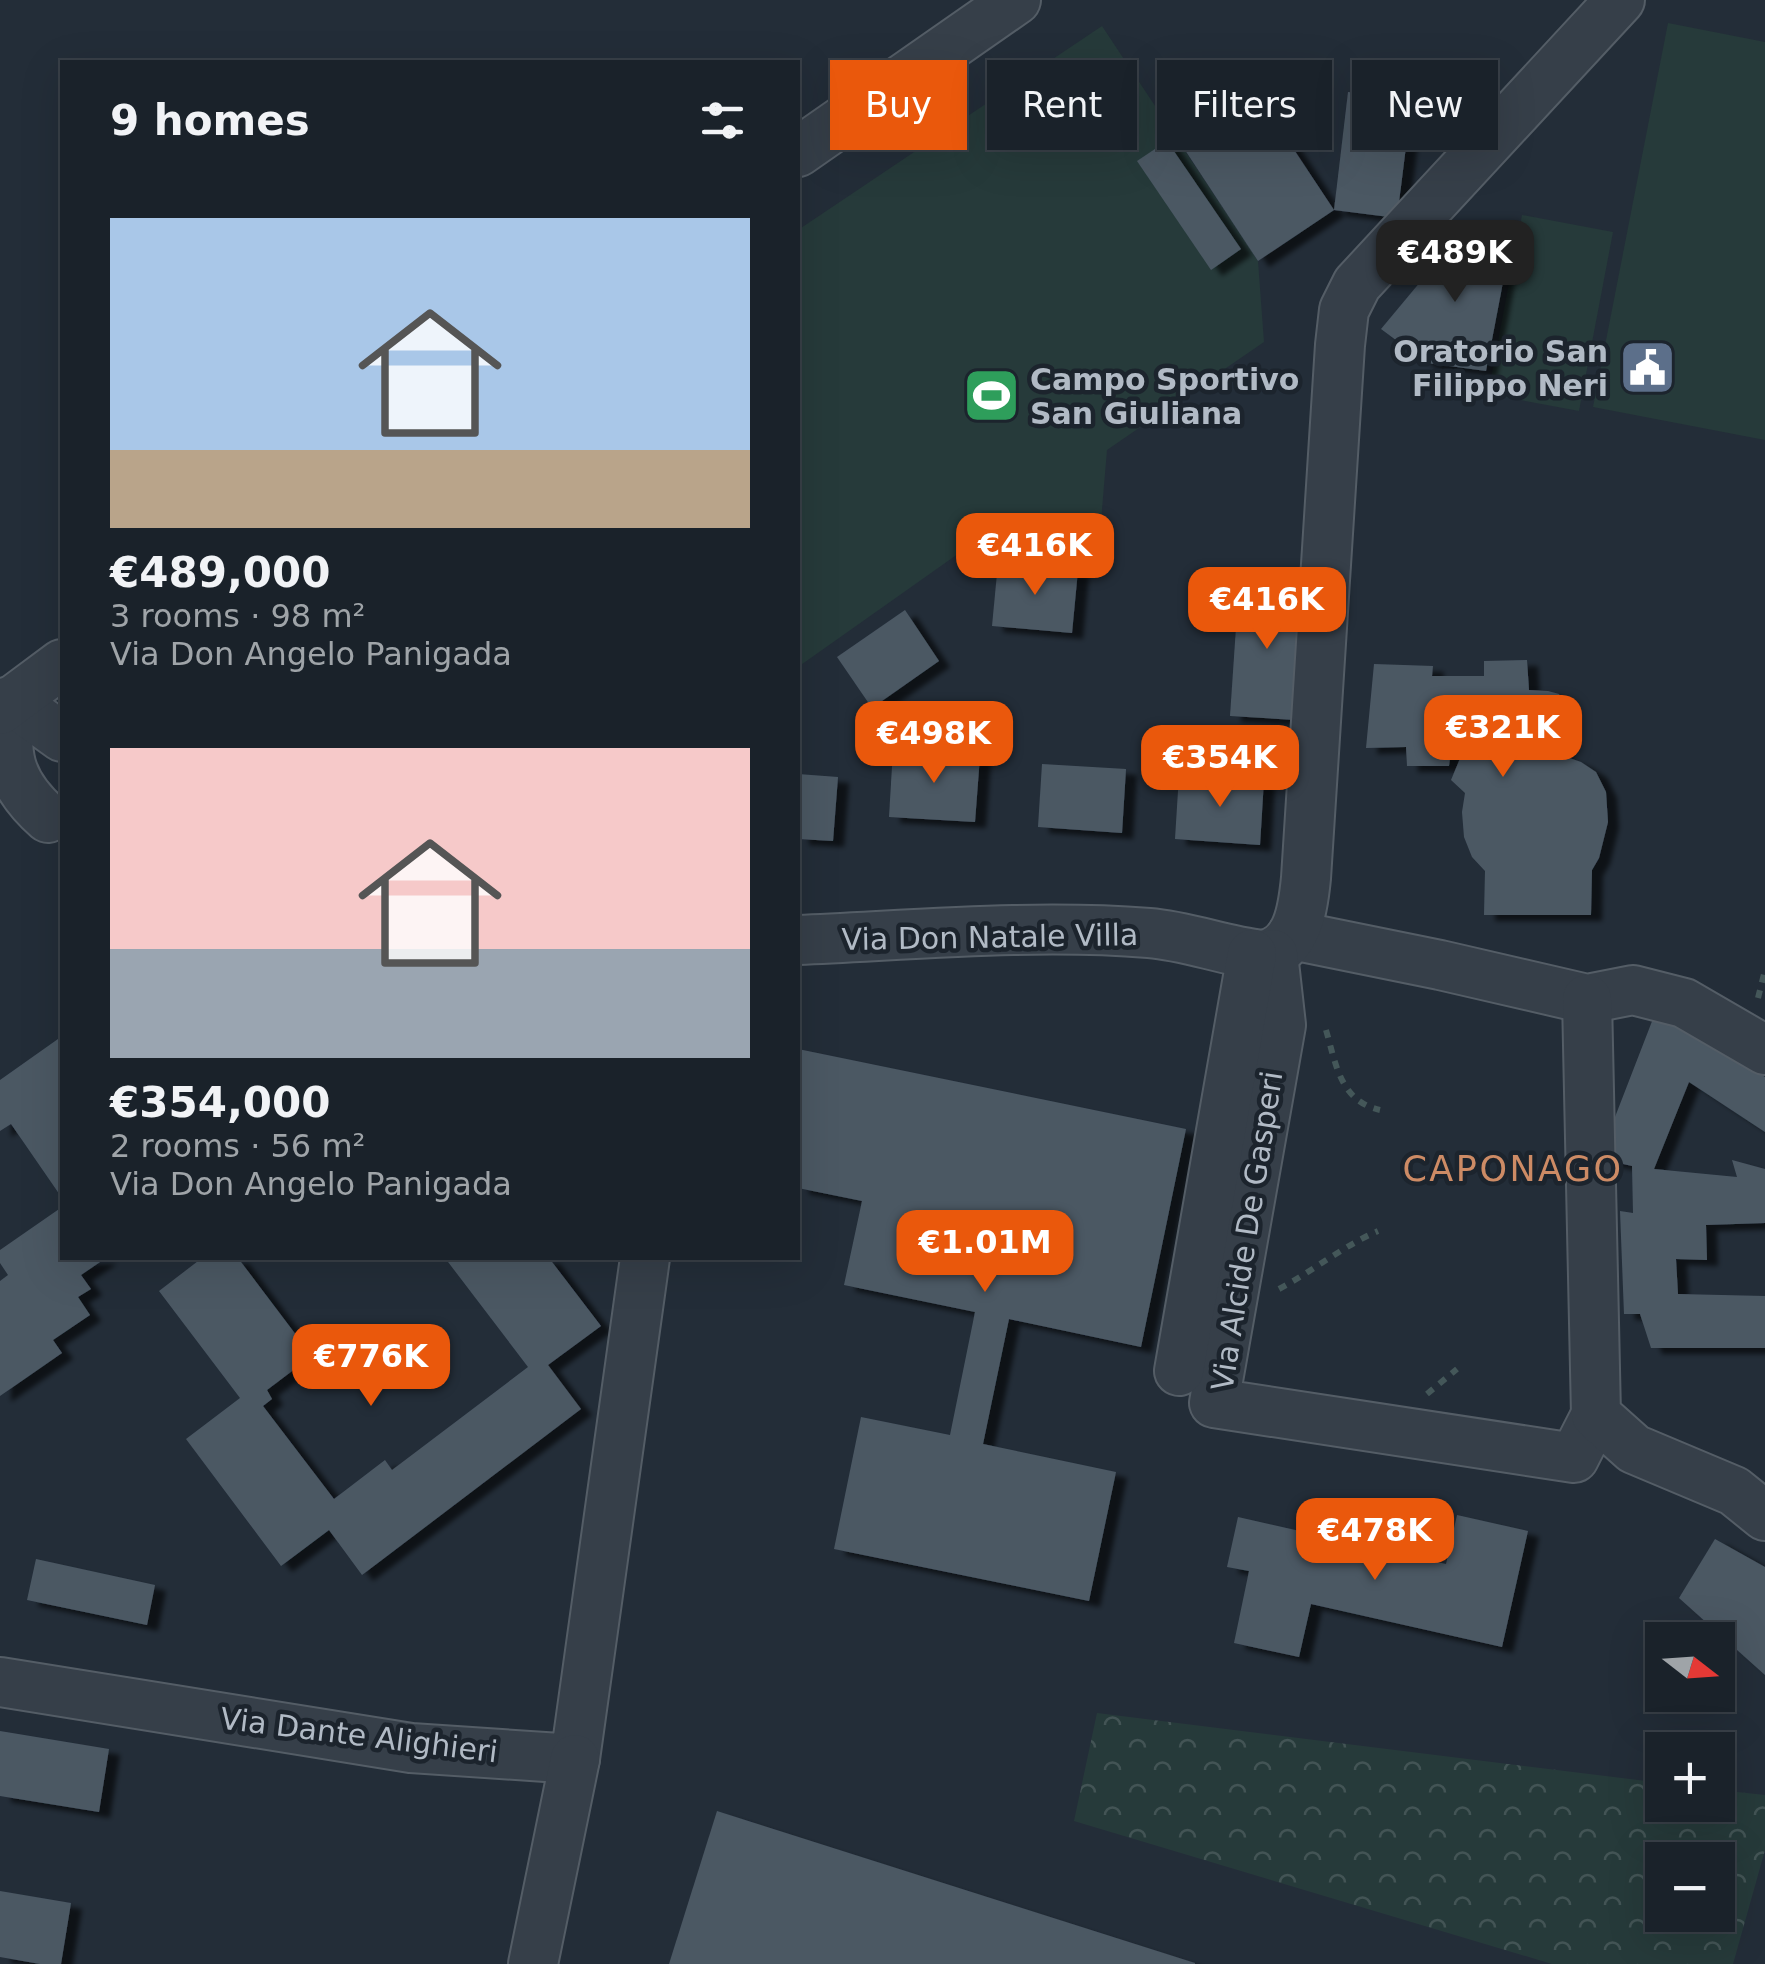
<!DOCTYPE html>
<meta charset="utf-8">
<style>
body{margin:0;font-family:"DejaVu Sans",sans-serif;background:#232a32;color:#f1f3f6;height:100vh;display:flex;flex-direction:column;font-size:38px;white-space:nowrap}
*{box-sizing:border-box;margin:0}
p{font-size:32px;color:#9fa4a8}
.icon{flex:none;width:55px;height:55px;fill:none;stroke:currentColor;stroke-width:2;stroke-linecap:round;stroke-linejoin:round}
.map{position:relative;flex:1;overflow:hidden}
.details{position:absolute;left:60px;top:60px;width:740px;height:1200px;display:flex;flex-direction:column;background:#1a222a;border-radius:0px;box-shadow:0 10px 40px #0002,0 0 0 2px #383f47}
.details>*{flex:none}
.guide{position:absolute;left:830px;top:60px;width:785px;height:90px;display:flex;gap:20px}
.needle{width:65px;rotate:107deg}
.tools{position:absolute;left:1645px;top:1622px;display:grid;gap:20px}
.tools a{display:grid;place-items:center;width:90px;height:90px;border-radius:0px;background:#1a222a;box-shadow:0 10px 40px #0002,0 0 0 2px #383f47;font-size:50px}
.price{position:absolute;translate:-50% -85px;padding:0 22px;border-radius:20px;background:#ea580c;color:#fff;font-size:32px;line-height:65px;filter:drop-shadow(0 2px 5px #0008)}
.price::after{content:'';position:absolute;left:50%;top:60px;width:30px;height:22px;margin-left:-15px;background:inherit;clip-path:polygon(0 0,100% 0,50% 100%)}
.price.current{background:#222;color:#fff}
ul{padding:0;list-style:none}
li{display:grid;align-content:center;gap:20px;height:530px;padding:0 50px}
li span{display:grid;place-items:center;height:310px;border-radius:0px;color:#555}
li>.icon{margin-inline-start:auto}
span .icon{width:180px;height:180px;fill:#fffc;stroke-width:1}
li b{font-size:42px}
h2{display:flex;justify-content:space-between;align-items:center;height:120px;padding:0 50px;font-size:42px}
.pill{padding:0 35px;border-radius:0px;background:#1a222a;box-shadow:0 10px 40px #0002,0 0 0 2px #383f47;font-size:35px;line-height:90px}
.pill.current{background:#ea580c;color:#fff}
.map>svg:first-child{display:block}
.grass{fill:#263a3a}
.forest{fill:url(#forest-crowns);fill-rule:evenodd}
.building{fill:#4b5864;filter:url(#shadow)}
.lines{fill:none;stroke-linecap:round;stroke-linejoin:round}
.minor-casing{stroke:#545d66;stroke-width:52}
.path{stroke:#445759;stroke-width:6;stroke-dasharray:8 8;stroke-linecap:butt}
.minor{stroke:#363f49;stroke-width:48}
.labels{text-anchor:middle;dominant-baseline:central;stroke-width:9;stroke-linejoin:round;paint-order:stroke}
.poi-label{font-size:30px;font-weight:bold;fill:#b1bac5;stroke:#1c242d;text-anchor:end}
.street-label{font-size:30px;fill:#b1bac5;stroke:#1c242d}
.quarter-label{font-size:35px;letter-spacing:2.5px;fill:#cd8b65;stroke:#1c242d}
</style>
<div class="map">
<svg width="1765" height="1964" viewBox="0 0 1765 1964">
<defs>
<pattern id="forest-crowns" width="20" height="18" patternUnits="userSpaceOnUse" patternTransform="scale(2.5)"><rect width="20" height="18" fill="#263a3a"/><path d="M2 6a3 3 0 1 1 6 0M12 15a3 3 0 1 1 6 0" fill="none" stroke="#435455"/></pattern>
<filter id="shadow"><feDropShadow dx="11" dy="6" stdDeviation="2.5" flood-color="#0009"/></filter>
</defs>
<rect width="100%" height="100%" fill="#232d38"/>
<g class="grass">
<polygon points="1668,23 1765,42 1765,440 1593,407"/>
<polygon points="1102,26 1258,261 1264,342 1107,450 1099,545 989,532 798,667 798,230"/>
<polygon points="1522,215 1613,232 1579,411 1488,394"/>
</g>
<path class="forest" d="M1097,1713L1662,1783V1805H1718V1790L1765,1795V1850L1733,1964H1552L1074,1821ZM1662,1860H1718V1915H1662Z"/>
<g class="building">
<polygon points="1236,62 1334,210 1258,261 1160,112"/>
<polygon points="1348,92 1412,99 1397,218 1334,210"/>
<polygon points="1167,141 1241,249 1211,270 1137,161"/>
<polygon points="1471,221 1508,256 1486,371 1427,363 1381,329"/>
<polygon points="998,563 1078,570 1072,633 992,626"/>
<polygon points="1239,583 1304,587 1295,720 1230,716"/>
<polygon points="905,610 939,661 872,708 837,657"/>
<polygon points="1527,660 1529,690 1548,691 1559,694 1565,708 1561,755 1581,762 1596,772 1606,792 1608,822 1599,858 1592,870 1591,915 1484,915 1485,871 1472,857 1464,837 1462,812 1465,793 1451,780 1467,742 1482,740 1482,729 1454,729 1449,766 1407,766 1406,747 1366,748 1374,664 1433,666 1432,676 1484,676 1484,661"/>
<polygon points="893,750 980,756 975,822 889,817"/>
<polygon points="1042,764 1126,769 1122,833 1038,827"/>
<polygon points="798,774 838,777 833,841 798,839"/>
<polygon points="1179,775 1264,780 1260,845 1175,839"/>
<polygon points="1656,1011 1765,1077 1765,1132 1689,1082 1654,1169 1737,1177 1732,1160 1765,1169 1765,1223 1706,1225 1707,1260 1676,1259 1678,1294 1765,1296 1765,1348 1651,1348 1640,1314 1624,1314 1620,1211 1633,1213 1632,1166 1596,1158 1615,1117"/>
<polygon points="58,1039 62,1045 62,1198 11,1124 0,1131 0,1080"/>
<polygon points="798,1049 1186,1129 1141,1347 1009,1319 983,1444 1116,1472 1089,1601 834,1549 861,1417 950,1435 975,1312 844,1285 862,1201 798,1188"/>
<polygon points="62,1207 62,1258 106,1258 81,1275 91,1289 78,1297 90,1315 53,1340 62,1353 0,1396 0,1281 8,1275 0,1263 0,1250"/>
<polygon points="202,1258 238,1258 312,1356 267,1390 272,1399 263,1406 334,1499 385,1460 392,1470 528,1367 445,1258 549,1258 601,1326 548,1365 581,1409 362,1575 329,1530 281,1566 186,1439 240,1398 159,1291"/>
<polygon points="1457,1515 1528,1531 1502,1647 1311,1604 1299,1657 1234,1643 1249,1571 1227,1567 1238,1517 1446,1564"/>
<polygon points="1715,1539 1765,1567 1765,1675 1679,1598"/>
<polygon points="36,1559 155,1585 147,1625 27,1600"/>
<polygon points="0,1731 109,1749 99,1812 0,1796"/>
<polygon points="717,1811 1195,1963 1195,1964 669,1964"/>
<polygon points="0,1891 71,1903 61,1964 40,1964 0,1957"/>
</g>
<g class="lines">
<defs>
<g id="minor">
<polyline points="798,152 1016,0"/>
<path d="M12,701C3,752 7,782 48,818"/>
<polyline points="0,703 12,701 62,737"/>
<polyline points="0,710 62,664"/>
<polyline points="1292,935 1440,965 1587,999 1633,990 1684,1003 1765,1050"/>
<path d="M798,940C914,935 1033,924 1149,933C1188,936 1224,951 1262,955C1298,950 1303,909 1306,878L1340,345L1344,310L1357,284L1620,0"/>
<polyline points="1273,954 1281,1025 1214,1403 1574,1458 1596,1415"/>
<polyline points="1587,999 1596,1415 1634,1449 1734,1491 1765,1516"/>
<polyline points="1179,1371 1252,954"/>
<polyline points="0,1682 411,1748 575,1759 645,1258"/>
<polyline points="533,1964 575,1759"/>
</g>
</defs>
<use href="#minor" class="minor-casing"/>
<g class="path">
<polyline points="1758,998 1765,970"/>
<path d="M1326,1030C1336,1064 1340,1101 1380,1110"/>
<path d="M1279,1289C1313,1271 1343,1246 1378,1231"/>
<polyline points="1427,1394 1457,1369"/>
</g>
<use href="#minor" class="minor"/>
</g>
<defs>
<symbol id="civic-square" viewBox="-11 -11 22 22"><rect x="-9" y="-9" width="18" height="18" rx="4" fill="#5c6f8a" stroke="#1c242d"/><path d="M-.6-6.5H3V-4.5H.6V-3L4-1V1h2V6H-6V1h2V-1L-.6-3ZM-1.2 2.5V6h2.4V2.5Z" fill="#fff"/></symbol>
<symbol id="stadium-square" viewBox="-11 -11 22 22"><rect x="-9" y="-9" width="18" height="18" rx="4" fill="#2e9e5b" stroke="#1c242d"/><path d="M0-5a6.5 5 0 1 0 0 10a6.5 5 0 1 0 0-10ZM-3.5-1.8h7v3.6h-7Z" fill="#fff"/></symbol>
</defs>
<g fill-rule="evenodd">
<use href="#civic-square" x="1616" y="336" width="63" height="63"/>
<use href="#stadium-square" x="960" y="364" width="63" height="63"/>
</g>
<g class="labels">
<g class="poi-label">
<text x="1608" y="351">Oratorio San<tspan x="1608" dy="34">Filippo Neri</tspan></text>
<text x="1030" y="379" text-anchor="start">Campo Sportivo<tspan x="1030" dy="34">San Giuliana</tspan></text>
</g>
<g class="street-label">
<text transform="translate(990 937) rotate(-1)">Via Don Natale Villa</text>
<text transform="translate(1247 1231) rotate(-81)">Via Alcide De Gasperi</text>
<text transform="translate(359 1735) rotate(7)">Via Dante Alighieri</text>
</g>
<g class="quarter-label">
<text x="1513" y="1169">CAPONAGO</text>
</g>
</g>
</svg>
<div class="tools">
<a><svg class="needle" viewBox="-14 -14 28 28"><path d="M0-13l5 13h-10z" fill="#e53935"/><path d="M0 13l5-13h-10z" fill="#9fa4a8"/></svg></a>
<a>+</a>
<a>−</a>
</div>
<b class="price current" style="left:1455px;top:305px">€489K</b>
<b class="price" style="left:1035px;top:598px">€416K</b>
<b class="price" style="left:1267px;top:652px">€416K</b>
<b class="price" style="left:1503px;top:780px">€321K</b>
<b class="price" style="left:934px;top:786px">€498K</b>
<b class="price" style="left:1220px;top:810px">€354K</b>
<b class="price" style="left:985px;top:1295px">€1.01M</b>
<b class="price" style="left:371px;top:1409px">€776K</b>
<b class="price" style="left:1375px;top:1583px">€478K</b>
<div class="guide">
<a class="pill current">Buy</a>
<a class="pill">Rent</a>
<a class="pill">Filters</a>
<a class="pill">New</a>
</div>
<section class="details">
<h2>9 homes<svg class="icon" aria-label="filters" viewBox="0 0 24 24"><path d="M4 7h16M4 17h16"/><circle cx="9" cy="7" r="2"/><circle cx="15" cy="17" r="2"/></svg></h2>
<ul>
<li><span style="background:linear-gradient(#a9c7e8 75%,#b9a48a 0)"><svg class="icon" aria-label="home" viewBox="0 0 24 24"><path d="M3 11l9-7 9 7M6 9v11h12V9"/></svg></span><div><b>€489,000</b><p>3 rooms · 98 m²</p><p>Via Don Angelo Panigada</p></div></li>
<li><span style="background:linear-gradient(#f6c9c9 65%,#9aa5b1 0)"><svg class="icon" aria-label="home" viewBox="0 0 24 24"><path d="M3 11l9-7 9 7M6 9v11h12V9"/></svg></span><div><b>€354,000</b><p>2 rooms · 56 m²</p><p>Via Don Angelo Panigada</p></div></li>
</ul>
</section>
</div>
